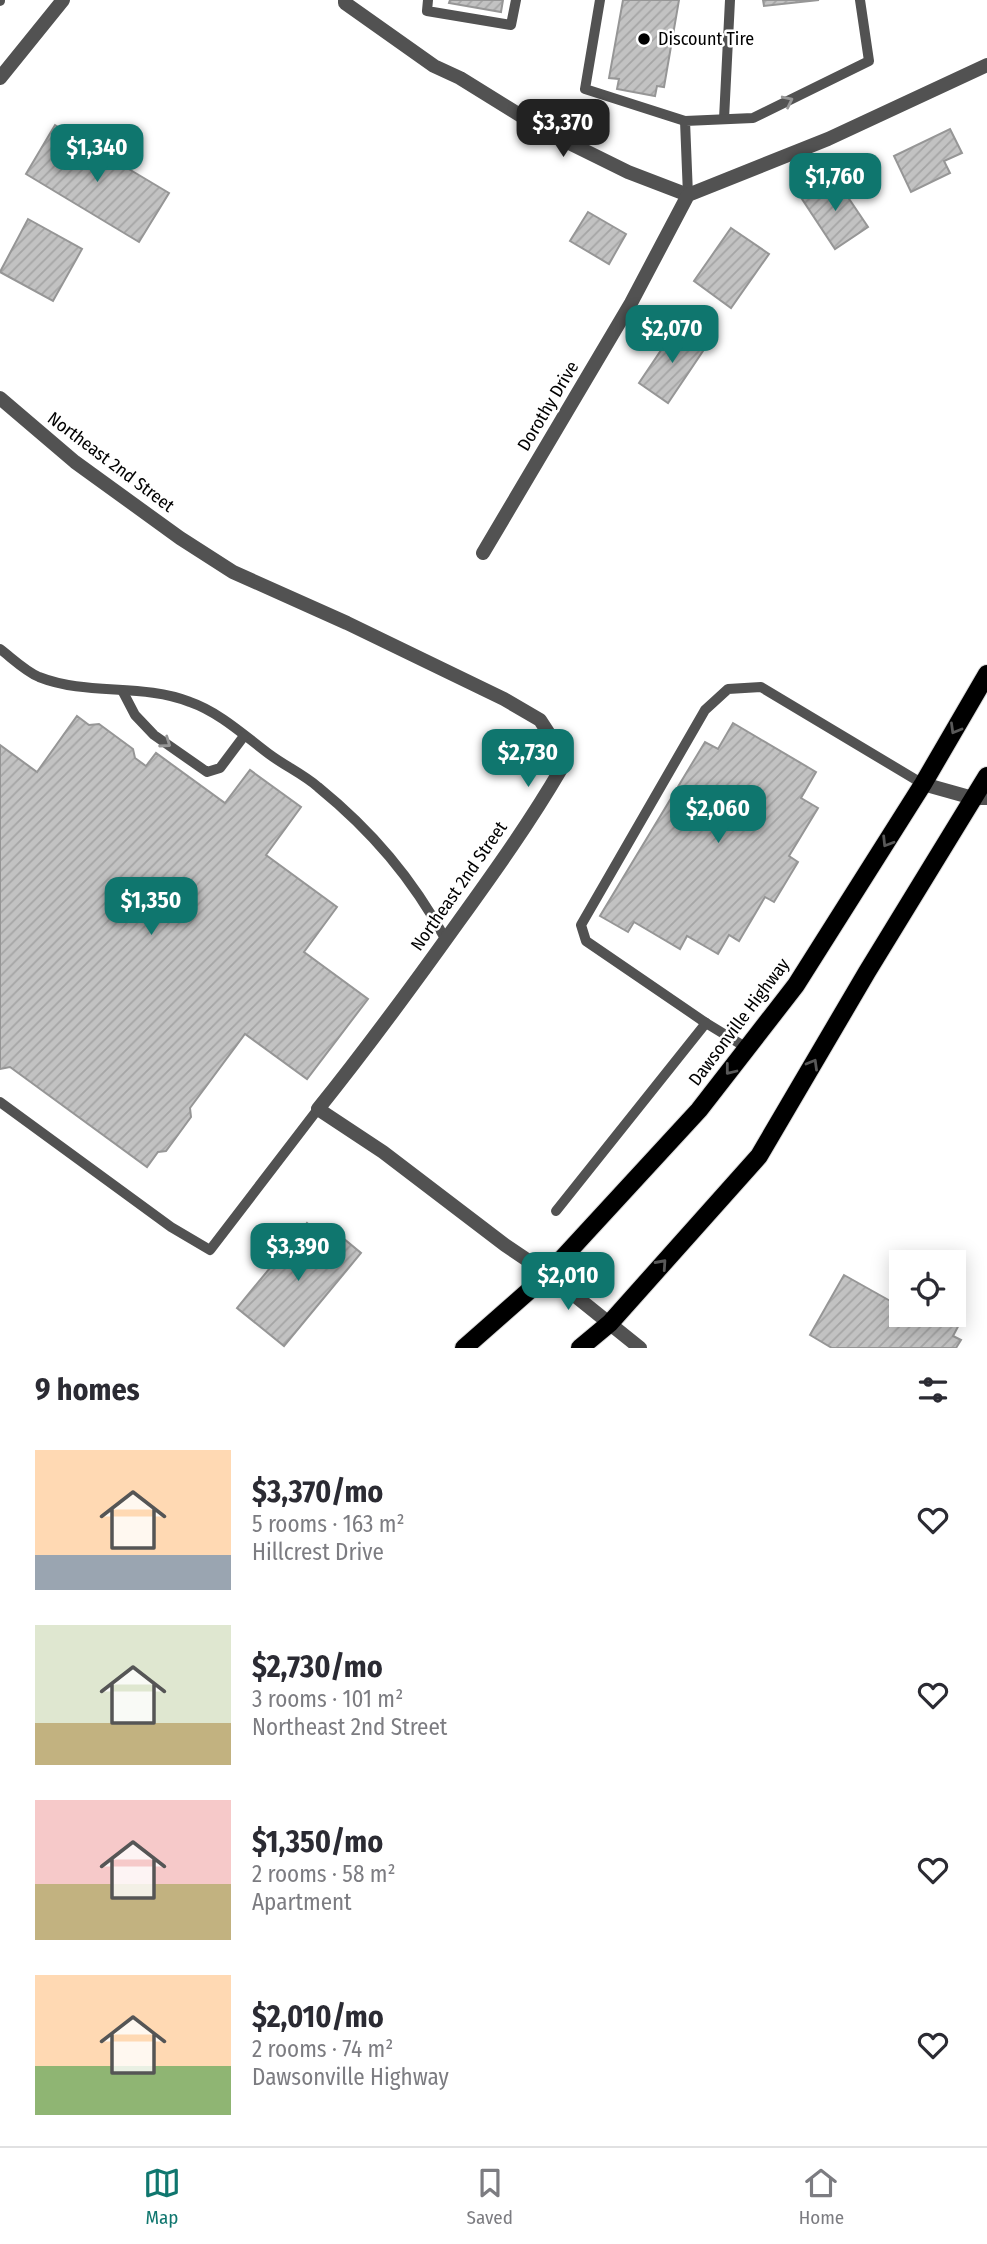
<!DOCTYPE html>
<meta charset="utf-8">
<style>
body{margin:0;font-family:"Fira Sans Condensed",sans-serif;background:#f2f2f3;color:#2b2b33;height:100vh;display:flex;flex-direction:column;font-size:26px;white-space:nowrap}
*{box-sizing:border-box;margin:0}
p{font-size:23px;color:#7c7c81}
.icon{flex:none;width:38px;height:38px;fill:none;stroke:currentColor;stroke-width:2;stroke-linecap:round;stroke-linejoin:round}
.map{position:relative;height:1348px;overflow:hidden}
.panel{display:flex;flex-direction:column;background:#fff;flex:1}
.panel>*{flex:none}
.buttons{position:absolute;left:889px;top:1250px;display:grid;gap:14px}
.buttons a{display:grid;place-items:center;width:77px;height:77px;border-radius:0px;background:#fff;box-shadow:0 4px 18px #0003;font-size:35px}
.price{position:absolute;translate:-50% -60px;padding:0 16px;border-radius:14px;background:#0f766e;color:#fff;font-size:23px;line-height:46px;filter:drop-shadow(0 2px 4px #0008)}
.price::after{content:'';position:absolute;left:50%;top:42px;width:21px;height:16px;margin-left:-10px;background:inherit;clip-path:polygon(0 0,100% 0,50% 100%)}
.price.selected{background:#222;color:#fff}
ul{padding:0;list-style:none}
li{display:flex;align-items:center;gap:21px;height:175px;padding:0 35px}
li span{display:grid;place-items:center;flex:none;width:196px;height:140px;border-radius:0px;color:#555}
li>.icon{margin-inline-start:auto}
span .icon{width:84px;height:84px;fill:#fffc;stroke-width:1}
li b{font-size:30px}
h2{display:flex;justify-content:space-between;align-items:center;height:84px;padding:0 35px;font-size:30px}
.dock{display:flex;justify-content:space-around;align-items:center;height:98px;border-top:2px solid #e1e1e2;background:#fff;font-size:19px;color:#7c7c81}
.dock a{display:grid;justify-items:center;gap:4px}
.dock .selected{color:#0f766e}
.map>svg:first-child{display:block}
.building{fill:url(#building-hatch);stroke:#969696;stroke-width:2}
.lines{fill:none;stroke-linecap:round;stroke-linejoin:round}
.primary-casing{stroke:#dbdbdb;stroke-width:20}
.service{stroke:#525252;stroke-width:10}
.minor{stroke:#525252;stroke-width:14}
.primary{stroke:#000;stroke-width:18}
.oneway{stroke:#979797}
.oneway2{stroke:#595959}
.poi-dot{fill:#000;stroke:#fff;stroke-width:2.5}
.labels{text-anchor:middle;dominant-baseline:central;stroke-width:5;stroke-linejoin:round;paint-order:stroke}
.poi-label{font-size:18px;fill:#000;stroke:#fff;text-anchor:start}
.street-label{font-size:18px;fill:#000;stroke:#fff}
</style>
<div class="map">
<svg width="987" height="1348" viewBox="0 0 987 1348">
<defs>
<pattern id="building-hatch" width="6" height="6" patternUnits="userSpaceOnUse" patternTransform="scale(1.75)"><rect width="6" height="6" fill="#c2c2c2"/><path d="M-1 1l2-2M0 6l6-6M5 7l2-2" fill="none" stroke="#a5a5a5"/></pattern>
</defs>
<rect width="100%" height="100%" fill="#fff"/>
<g class="building">
<polygon points="450,0 503,0 501,12 449,3"/>
<polygon points="623,0 679,0 664,87 657,86 655,96 617,89 619,79 609,78"/>
<polygon points="763,0 819,0 764,6"/>
<polygon points="55,125 169,193 139,242 26,174"/>
<polygon points="950,129 962,153 944,161 950,173 911,192 894,156"/>
<polygon points="835,178 868,227 835,249 802,199"/>
<polygon points="588,212 626,234 609,264 570,241"/>
<polygon points="28,219 82,249 53,301 0,272"/>
<polygon points="731,228 769,254 731,308 694,281"/>
<polygon points="676,328 705,348 668,403 639,383"/>
<polygon points="77,716 89,725 99,724 133,749 135,758 146,766 156,753 225,803 250,770 301,807 266,855 337,907 304,952 368,999 307,1079 245,1034 190,1108 191,1117 166,1151 158,1152 147,1167 10,1067 0,1069 0,745 37,772"/>
<polygon points="733,723 816,772 801,798 818,808 789,856 798,862 774,902 765,897 739,941 729,935 718,954 687,936 680,949 634,922 628,932 600,916 705,742 718,749"/>
<polygon points="307,1223 331,1242 338,1234 361,1253 284,1346 237,1308"/>
<polygon points="844,1275 901,1307 901,1314 954,1314 962,1319 953,1336 961,1340 956,1348 832,1348 810,1335"/>
</g>
<g class="lines">
<defs>
<g id="primary">
<polyline points="464,1348 548,1274 570,1250 699,1110 796,985 923,784 987,674"/>
<polyline points="580,1348 610,1323 759,1156 867,972 987,776"/>
</g>
</defs>
<use href="#primary" class="primary-casing"/>
<g class="service">
<polyline points="428,0 427,11 511,25 516,0"/>
<polyline points="600,0 585,89 685,121"/>
<polyline points="0,1 0,0"/>
<polyline points="724,119 730,0"/>
<polyline points="688,195 685,121 753,118 869,61 860,0"/>
<path d="M0,649C12,658 25,671 39,677C87,696 142,683 190,702C219,712 245,736 269,754C285,766 303,774 318,787C372,831 412,878 446,940"/>
<polyline points="123,692 135,715 154,735 207,772 220,768 244,736"/>
<polyline points="706,1023 586,941 581,925 705,710 728,689 761,687 923,784"/>
<polyline points="0,1102 171,1227 210,1250 318,1109"/>
<polyline points="556,1211 706,1023 747,1048"/>
</g>
<g class="minor">
<polyline points="345,0 345,3 434,66 460,78 549,133 628,172 688,195"/>
<polyline points="0,78 63,0"/>
<path d="M0,398L75,462L180,538L233,572L347,623L504,699L540,720L555,743L561,769C530,822 495,871 459,921C414,984 367,1048 318,1109L383,1152L505,1245L548,1274L640,1348"/>
<polyline points="483,553 631,303 688,195 828,139 987,65"/>
<polyline points="923,784 973,798 987,798"/>
</g>
<use href="#primary" class="primary"/>
</g>
<defs><path id="oneway-chevron" d="M-2-3.5L2.5 0L-2 3.5" fill="none" stroke-width="1.6" stroke-linecap="round" stroke-linejoin="round" transform="scale(1.75)"/></defs>
<g class="oneway">
<use href="#oneway-chevron" transform="translate(788 101) rotate(-26)"/>
<use href="#oneway-chevron" transform="translate(166 743) rotate(35)"/>
</g>
<g class="oneway2">
<use href="#oneway-chevron" transform="translate(955 729) rotate(120)"/>
<use href="#oneway-chevron" transform="translate(887 842) rotate(122)"/>
<use href="#oneway-chevron" transform="translate(813 1064) rotate(-60)"/>
<use href="#oneway-chevron" transform="translate(730 1070) rotate(128)"/>
<use href="#oneway-chevron" transform="translate(662 1264) rotate(-48)"/>
</g>
<circle class="poi-dot" cx="644" cy="39" r="7"/>
<g class="labels">
<g class="poi-label">
<text x="658" y="39">Discount Tire</text>
</g>
<g class="street-label">
<text transform="translate(548 406) rotate(-59)">Dorothy Drive</text>
<text transform="translate(111 462) rotate(37)">Northeast 2nd Street</text>
<text transform="translate(459 886) rotate(-55)">Northeast 2nd Street</text>
<text transform="translate(739 1022) rotate(-53)">Dawsonville Highway</text>
</g>
</g>
</svg>
<div class="buttons">
<a><svg class="icon" aria-label="locate" viewBox="0 0 24 24"><circle cx="12" cy="12" r="6"/><path d="M12 2v4M12 18v4M2 12h4M18 12h4"/></svg></a>
</div>
<b class="price selected" style="left:563px;top:159px">$3,370</b>
<b class="price" style="left:97px;top:184px">$1,340</b>
<b class="price" style="left:835px;top:213px">$1,760</b>
<b class="price" style="left:672px;top:365px">$2,070</b>
<b class="price" style="left:528px;top:789px">$2,730</b>
<b class="price" style="left:718px;top:845px">$2,060</b>
<b class="price" style="left:151px;top:937px">$1,350</b>
<b class="price" style="left:298px;top:1283px">$3,390</b>
<b class="price" style="left:568px;top:1312px">$2,010</b>
</div>
<section class="panel">
<h2>9 homes<svg class="icon" aria-label="filters" viewBox="0 0 24 24"><path d="M4 7h16M4 17h16"/><circle cx="9" cy="7" r="2"/><circle cx="15" cy="17" r="2"/></svg></h2>
<ul>
<li><span style="background:linear-gradient(#ffd9b3 75%,#9aa5b1 0)"><svg class="icon" aria-label="home" viewBox="0 0 24 24"><path d="M3 11l9-7 9 7M6 9v11h12V9"/></svg></span><div><b>$3,370/mo</b><p>5 rooms · 163 m²</p><p>Hillcrest Drive</p></div><svg class="icon" aria-label="heart" viewBox="0 0 24 24"><path d="M12 20l-8-8c-3-5 5-10 8-4 3-6 11-1 8 4z"/></svg></li>
<li><span style="background:linear-gradient(#dfe7d0 70%,#c2b280 0)"><svg class="icon" aria-label="home" viewBox="0 0 24 24"><path d="M3 11l9-7 9 7M6 9v11h12V9"/></svg></span><div><b>$2,730/mo</b><p>3 rooms · 101 m²</p><p>Northeast 2nd Street</p></div><svg class="icon" aria-label="heart" viewBox="0 0 24 24"><path d="M12 20l-8-8c-3-5 5-10 8-4 3-6 11-1 8 4z"/></svg></li>
<li><span style="background:linear-gradient(#f6c9c9 60%,#c2b280 0)"><svg class="icon" aria-label="home" viewBox="0 0 24 24"><path d="M3 11l9-7 9 7M6 9v11h12V9"/></svg></span><div><b>$1,350/mo</b><p>2 rooms · 58 m²</p><p>Apartment</p></div><svg class="icon" aria-label="heart" viewBox="0 0 24 24"><path d="M12 20l-8-8c-3-5 5-10 8-4 3-6 11-1 8 4z"/></svg></li>
<li><span style="background:linear-gradient(#ffd9b3 65%,#8fb573 0)"><svg class="icon" aria-label="home" viewBox="0 0 24 24"><path d="M3 11l9-7 9 7M6 9v11h12V9"/></svg></span><div><b>$2,010/mo</b><p>2 rooms · 74 m²</p><p>Dawsonville Highway</p></div><svg class="icon" aria-label="heart" viewBox="0 0 24 24"><path d="M12 20l-8-8c-3-5 5-10 8-4 3-6 11-1 8 4z"/></svg></li>
</ul>
</section>
<nav class="dock">
<a class="selected"><svg class="icon" aria-label="map" viewBox="0 0 24 24"><path d="M3 6l6-2 6 2 6-2v14l-6 2-6-2-6 2zM9 4v14M15 6v14"/></svg>Map</a>
<a><svg class="icon" aria-label="saved" viewBox="0 0 24 24"><path d="M7 4h10v16l-5-4-5 4z"/></svg>Saved</a>
<a><svg class="icon" aria-label="home" viewBox="0 0 24 24"><path d="M3 11l9-7 9 7M6 9v11h12V9"/></svg>Home</a>
</nav>
